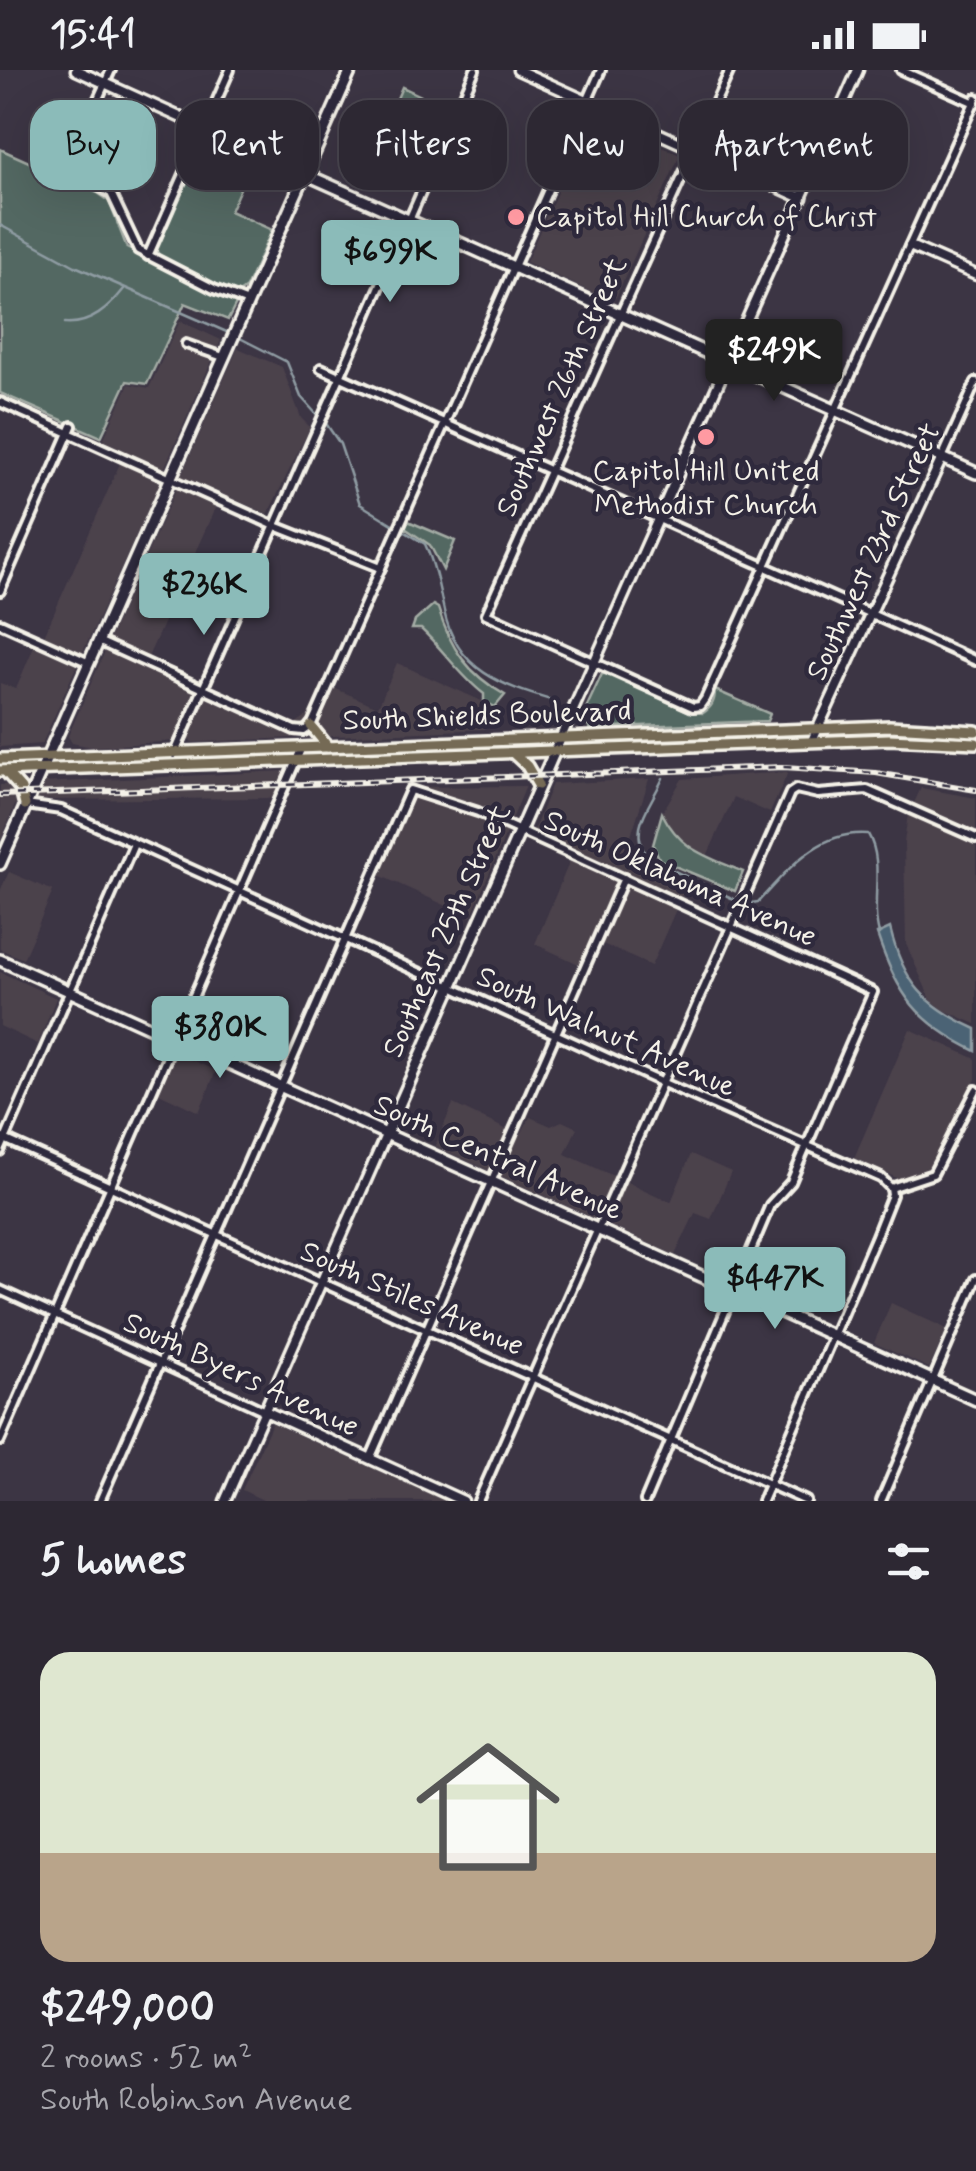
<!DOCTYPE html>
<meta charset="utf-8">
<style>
body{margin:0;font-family:Mynerve,sans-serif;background:#35303b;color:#f1f3f6;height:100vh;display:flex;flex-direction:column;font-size:38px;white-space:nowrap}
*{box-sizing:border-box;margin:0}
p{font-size:32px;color:#a7a6ac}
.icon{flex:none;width:55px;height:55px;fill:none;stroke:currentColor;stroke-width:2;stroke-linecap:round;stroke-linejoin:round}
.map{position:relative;height:1431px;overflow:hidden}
.side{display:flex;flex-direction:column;background:#2d2833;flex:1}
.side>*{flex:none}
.hud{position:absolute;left:30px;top:30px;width:918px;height:90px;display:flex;gap:20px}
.price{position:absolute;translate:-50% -85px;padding:0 22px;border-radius:10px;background:#8bbbb9;color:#111;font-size:32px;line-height:65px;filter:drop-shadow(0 2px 5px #0008)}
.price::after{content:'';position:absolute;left:50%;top:60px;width:30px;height:22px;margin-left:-15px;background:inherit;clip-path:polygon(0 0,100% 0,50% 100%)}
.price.on{background:#222;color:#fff}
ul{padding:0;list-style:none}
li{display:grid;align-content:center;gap:20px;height:530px;padding:0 40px}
li span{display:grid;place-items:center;height:310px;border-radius:30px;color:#555}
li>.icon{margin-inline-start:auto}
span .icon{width:180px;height:180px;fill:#fffc;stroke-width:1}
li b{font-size:42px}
h2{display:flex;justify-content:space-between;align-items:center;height:120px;padding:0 40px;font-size:42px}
.pill{padding:0 35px;border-radius:30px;background:#2d2833;box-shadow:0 10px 40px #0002,0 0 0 2px #48444e;font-size:35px;line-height:90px}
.pill.on{background:#8bbbb9;color:#111}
.status{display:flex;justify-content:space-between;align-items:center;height:70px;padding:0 50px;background:#2d2833;direction:ltr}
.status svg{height:28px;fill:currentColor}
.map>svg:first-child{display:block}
.built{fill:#4c424c}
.green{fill:#536862;stroke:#a4aca5;stroke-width:2.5}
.water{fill:#4b6475;stroke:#8f9ca3;stroke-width:2.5}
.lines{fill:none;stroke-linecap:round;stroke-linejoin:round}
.stream{stroke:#8f9ca3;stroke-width:2.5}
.minor-casing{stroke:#f4f1e8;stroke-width:14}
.tertiary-casing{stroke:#f4f1e8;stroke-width:15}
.secondary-casing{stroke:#f4f1e8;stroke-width:16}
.primary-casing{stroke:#f4f1e8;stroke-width:16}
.minor{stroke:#2f2a3d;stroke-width:6}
.tertiary{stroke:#2f2a3d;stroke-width:8}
.secondary{stroke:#2f2a3d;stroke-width:9}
.primary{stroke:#756b55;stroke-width:9}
.rail-casing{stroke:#f4f1e8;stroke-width:6}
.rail{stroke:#2f2a3d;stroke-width:2.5;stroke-dasharray:8;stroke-linecap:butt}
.poi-dot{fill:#ff9aa2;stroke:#2f2a3d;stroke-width:4}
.labels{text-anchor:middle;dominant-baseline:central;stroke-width:9;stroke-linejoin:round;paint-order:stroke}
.poi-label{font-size:30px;fill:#f4f1e8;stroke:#2f2a3d;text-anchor:start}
.street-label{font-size:30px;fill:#f4f1e8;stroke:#2f2a3d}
</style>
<div class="status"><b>15:41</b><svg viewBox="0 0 49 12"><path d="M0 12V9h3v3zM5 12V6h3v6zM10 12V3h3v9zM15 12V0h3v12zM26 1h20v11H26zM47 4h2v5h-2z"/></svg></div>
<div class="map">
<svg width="976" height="1431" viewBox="0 0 976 1431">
<rect width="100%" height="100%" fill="#3c3544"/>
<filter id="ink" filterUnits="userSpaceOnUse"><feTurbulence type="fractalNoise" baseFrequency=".01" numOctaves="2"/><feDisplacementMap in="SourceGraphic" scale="20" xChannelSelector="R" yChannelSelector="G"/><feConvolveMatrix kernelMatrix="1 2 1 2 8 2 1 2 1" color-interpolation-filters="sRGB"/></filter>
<g filter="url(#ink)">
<g class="built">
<polygon points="591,46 680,85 616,227 609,230 526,192"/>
<polygon points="180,251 221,270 164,399 103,370 129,314 149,318"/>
<polygon points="238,278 282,297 301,348 310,357 268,444 181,406"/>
<polygon points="121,391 158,407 159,415 82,584 44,566"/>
<polygon points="177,417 216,436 148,587 109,569"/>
<polygon points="34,576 77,595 42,674 0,677 0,613 16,619"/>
<polygon points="106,579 195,620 173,671 92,677 72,673 68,666"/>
<polygon points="397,593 495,637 485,659 204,672 192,672 187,666 209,615 296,653 308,645 322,613 378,637"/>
<polygon points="286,701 275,727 267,728 41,730 16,733 0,772 0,715"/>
<polygon points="788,702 770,743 734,727 707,786 689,778 678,769 662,743 682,709"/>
<polygon points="649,709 630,769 636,781 650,795 688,812 651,896 594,870 581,895 535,874 574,781 533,762 552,714"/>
<polygon points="526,716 471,847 379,805 416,717"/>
<polygon points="921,718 976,728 976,761 914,733"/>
<polygon points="908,744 976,774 976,954 944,940 931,930 906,874 904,773"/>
<polygon points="9,802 53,821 23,889 0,879 0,821"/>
<polygon points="0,902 56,928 38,974 0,956"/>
<polygon points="910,959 976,989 976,1009 934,1095 901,1110 854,1088"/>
<polygon points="176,983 216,1001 199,1042 157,1022"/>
<polygon points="453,1034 520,1066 530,1047 551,1056 562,1051 577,1058 565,1084 671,1132 691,1084 731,1102 711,1149 695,1143 675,1185 435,1076"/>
<polygon points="891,1233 947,1259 929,1298 874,1273"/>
<polygon points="272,1353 446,1431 265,1431 242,1420"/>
</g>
<g class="green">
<polygon points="402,17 450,40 439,69 389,47"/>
<polygon points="0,79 98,123 109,131 127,178 236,234 228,250 185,233 147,314 127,311 101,367 0,323"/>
<polygon points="240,81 254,87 230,141 272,160 246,218 239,223 215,215 159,185 155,178 197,84 230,98"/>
<polygon points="408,451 455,471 443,500 430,475 405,458"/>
<path d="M433,535L438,538C450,578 468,604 505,625L495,637L484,632V624C460,606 443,579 421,559H412L415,551Z"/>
<path d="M602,604H608L690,642L703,643C712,637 715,631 715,620L770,644L767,651L590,658L582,647Z"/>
<path d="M662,743C681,781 707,786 743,802L735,821L660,790L653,775Z"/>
</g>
<path class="water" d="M890,858C903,912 925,936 976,959V981C918,953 897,925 877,864Z"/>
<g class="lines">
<g class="stream">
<polyline points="0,155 75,196 229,263"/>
<path d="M65,253C91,255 109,238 124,219"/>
<polyline points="236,266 287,292 301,327 319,347"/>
<path d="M325,352L340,374L360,434L425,474C435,496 439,518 444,541C457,603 505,616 557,632"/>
<path d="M663,708C650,737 626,760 649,789L738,831"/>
<path d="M745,834L758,832C789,799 818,760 868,764C885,793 870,831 879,864"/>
</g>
<defs>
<g id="minor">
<polyline points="111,0 72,86 74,103 111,123 138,180 214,219 248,232"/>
<polyline points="730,0 486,544 693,637 700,636 705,629 976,28"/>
<polyline points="901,0 975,33"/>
<polyline points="148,186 230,0"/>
<polyline points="186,274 223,287"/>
<polyline points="321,298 976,591"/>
<polyline points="0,332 273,455 381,498"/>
<polyline points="942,388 976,312"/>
<polyline points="0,521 72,356"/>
<polyline points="0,553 87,592"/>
<polyline points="98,571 294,660 304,661 311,656 601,0"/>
<polyline points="174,685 475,0"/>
<polyline points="26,735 61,740 661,1012 881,1108 891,1118"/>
<polyline points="0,1067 806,1431"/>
<polyline points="0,1081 134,774"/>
<polyline points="891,1118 933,1104 976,1020"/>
<polyline points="0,1220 265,1341"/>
<polyline points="0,1371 302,677"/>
<polyline points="370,1389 624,808"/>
<polyline points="100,1431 410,720 478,742 873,922 791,1112 770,1135 645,1431"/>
<polyline points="478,1431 790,723 796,719 818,724 867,720 976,768"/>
<polyline points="762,1431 875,1168 892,1125 891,1118"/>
<polyline points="881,1431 976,1209"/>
</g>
<g id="tertiary">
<polyline points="76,0 305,104"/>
<polyline points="518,0 802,128"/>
<polyline points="910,176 976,205"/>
<polyline points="561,667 858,0"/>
<polyline points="812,671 942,388"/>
<polyline points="265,1341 463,1431"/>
<polyline points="225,1431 386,1065"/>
</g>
<g id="secondary">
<polyline points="305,104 976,403"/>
<polyline points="0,794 351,0"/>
<polyline points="0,890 976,1330"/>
<polyline points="386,1065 561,667"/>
</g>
<g id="primary">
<polyline points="311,656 328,677"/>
<polyline points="513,683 527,696 538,715"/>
<polyline points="0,689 890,656 976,661"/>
<polyline points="0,701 889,669 976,673"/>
<polyline points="5,701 21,719 25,735"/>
</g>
</defs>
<use href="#minor" class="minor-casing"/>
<use href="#tertiary" class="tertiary-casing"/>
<use href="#secondary" class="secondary-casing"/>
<use href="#primary" class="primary-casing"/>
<use href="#minor" class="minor"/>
<use href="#tertiary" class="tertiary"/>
<use href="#secondary" class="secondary"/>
<use href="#primary" class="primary"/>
<defs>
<polyline id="rail" points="0,725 784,697 876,703 976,720"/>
</defs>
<use href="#rail" class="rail-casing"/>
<use href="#rail" class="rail"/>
</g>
</g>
<g class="poi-dot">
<circle cx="516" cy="147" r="10"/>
<circle cx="706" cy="367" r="10"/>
</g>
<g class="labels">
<g class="poi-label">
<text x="536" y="147">Capitol Hill Church of Christ</text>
<text x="706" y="401" text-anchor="middle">Capitol Hill United<tspan x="706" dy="34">Methodist Church</tspan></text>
</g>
<g class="street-label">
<text transform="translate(562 317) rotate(-66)">Southwest 26th Street</text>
<text transform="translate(874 482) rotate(-65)">Southwest 23rd Street</text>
<text transform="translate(487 646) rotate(-2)">South Shields Boulevard</text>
<text transform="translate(680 809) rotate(24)">South Oklahoma Avenue</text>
<text transform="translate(447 861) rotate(-66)">Southeast 25th Street</text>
<text transform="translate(606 962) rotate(24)">South Walnut Avenue</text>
<text transform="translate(498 1088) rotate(24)">South Central Avenue</text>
<text transform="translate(412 1229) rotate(24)">South Stiles Avenue</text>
<text transform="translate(241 1305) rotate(25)">South Byers Avenue</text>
</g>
</g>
</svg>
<b class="price" style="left:390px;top:235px">$699K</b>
<b class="price on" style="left:774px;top:334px">$249K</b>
<b class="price" style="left:204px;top:568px">$236K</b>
<b class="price" style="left:220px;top:1011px">$380K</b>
<b class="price" style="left:775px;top:1262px">$447K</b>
<div class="hud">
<a class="pill on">Buy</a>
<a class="pill">Rent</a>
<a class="pill">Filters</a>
<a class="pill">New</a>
<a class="pill">Apartment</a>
</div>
</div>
<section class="side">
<h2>5 homes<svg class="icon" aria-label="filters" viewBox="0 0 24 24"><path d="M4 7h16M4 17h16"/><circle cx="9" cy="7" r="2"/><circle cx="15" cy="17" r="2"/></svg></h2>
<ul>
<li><span style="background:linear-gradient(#dfe7d0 65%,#b9a48a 0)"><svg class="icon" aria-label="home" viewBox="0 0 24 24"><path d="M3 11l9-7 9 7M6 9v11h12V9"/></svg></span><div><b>$249,000</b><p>2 rooms · 52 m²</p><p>South Robinson Avenue</p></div></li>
</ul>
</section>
